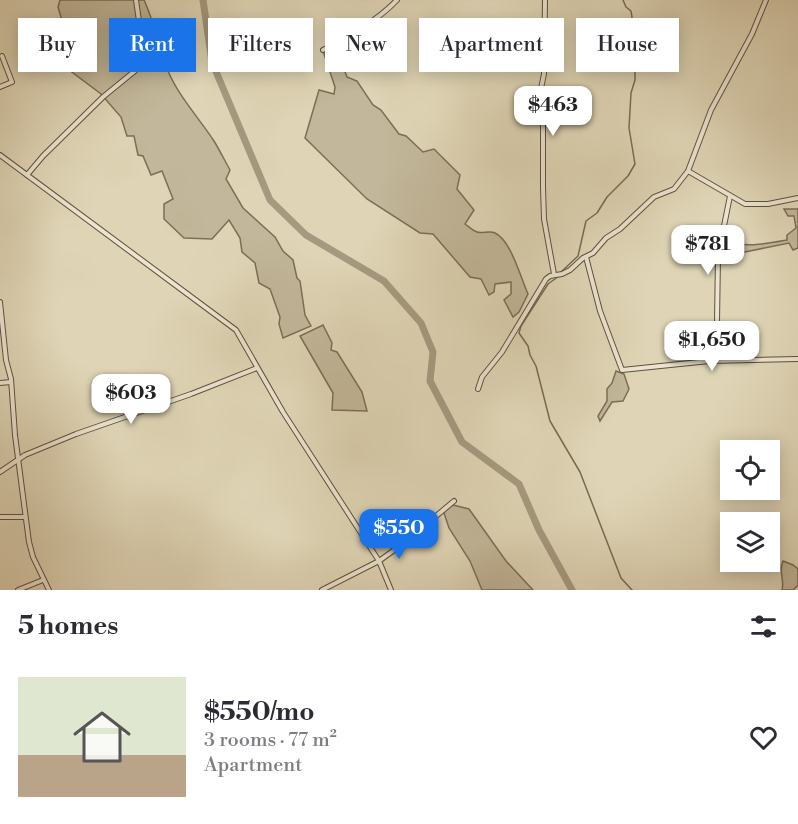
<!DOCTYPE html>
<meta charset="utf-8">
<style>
body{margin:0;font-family:"Libre Bodoni",serif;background:#f7f7f7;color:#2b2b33;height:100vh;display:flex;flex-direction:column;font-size:22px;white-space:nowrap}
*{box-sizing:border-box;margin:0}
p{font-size:20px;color:#7c7c81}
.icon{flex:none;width:33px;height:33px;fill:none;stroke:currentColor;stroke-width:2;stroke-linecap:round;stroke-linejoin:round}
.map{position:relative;height:590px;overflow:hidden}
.panel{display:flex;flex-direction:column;background:#fff;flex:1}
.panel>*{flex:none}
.top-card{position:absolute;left:18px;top:18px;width:762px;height:54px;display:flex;gap:12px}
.buttons{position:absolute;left:720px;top:440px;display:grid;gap:12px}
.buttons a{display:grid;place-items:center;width:60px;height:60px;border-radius:0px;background:#fff;box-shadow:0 3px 15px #0003;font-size:30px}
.price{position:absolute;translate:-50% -51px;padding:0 14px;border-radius:12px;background:#fff;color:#222;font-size:20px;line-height:39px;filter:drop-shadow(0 2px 3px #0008)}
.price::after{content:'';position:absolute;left:50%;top:36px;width:18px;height:14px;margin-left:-9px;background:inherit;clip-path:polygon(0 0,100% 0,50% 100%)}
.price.current{background:#1a73e8;color:#fff}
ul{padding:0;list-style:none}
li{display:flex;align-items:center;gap:18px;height:150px;padding:0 18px}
li span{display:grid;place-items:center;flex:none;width:168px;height:120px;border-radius:0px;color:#555}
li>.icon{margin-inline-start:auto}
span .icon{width:72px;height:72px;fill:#fffc;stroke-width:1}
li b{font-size:26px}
h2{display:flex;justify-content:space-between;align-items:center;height:72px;padding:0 18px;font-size:26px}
.chip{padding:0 21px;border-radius:0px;background:#fff;box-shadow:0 3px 15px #0003;font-size:21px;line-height:54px}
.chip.current{background:#1a73e8;color:#fff}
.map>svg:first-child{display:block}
.green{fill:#c2b79a;stroke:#7c6e57;stroke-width:1.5}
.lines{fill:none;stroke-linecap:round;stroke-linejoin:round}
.stream{stroke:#7a6a54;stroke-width:1.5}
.river{stroke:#a6997f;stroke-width:7}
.minor-casing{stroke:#61503c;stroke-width:6}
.minor{stroke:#eae4d0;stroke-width:4}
</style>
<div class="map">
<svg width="798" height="590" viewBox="0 0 798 590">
<rect width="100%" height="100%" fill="#dfd5b6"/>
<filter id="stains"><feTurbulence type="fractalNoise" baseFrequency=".00333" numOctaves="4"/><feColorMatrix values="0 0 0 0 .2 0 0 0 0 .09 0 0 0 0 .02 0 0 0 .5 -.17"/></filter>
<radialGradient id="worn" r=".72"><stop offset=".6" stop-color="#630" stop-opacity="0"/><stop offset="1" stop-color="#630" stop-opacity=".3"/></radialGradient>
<g class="green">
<path d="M60,0H144C155,23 158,48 168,71C179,97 199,118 214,141C220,151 225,161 230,170L226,179L243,208L275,237L283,251L293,260L297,278L300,281L305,315L311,326L283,338L279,324L280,317L270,289L259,283L255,263L242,252L240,238L229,220L212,239L184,238L164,219V204L173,199L162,171L151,175L143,156L138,155L134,136H127L121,117L101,94L52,57L65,31L58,7Z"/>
<path d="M336,48L347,77L357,81L373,105L381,110L399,134L406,136L423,152L434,149L460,175L457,189L474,210L465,224C468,226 473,231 477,232C482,234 490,230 495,233C511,240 521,279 528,294L519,312L513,317L504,300L511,294V282L495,284L494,292L489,295L481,279L470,277L433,234L420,233L367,199L305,138L319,90L334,94L335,87L324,54Z"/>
<path d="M784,209H798V248L793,250L789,243L745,252L723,246L725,241C746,248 765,244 787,240V235L796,228L794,216H788Z"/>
<polygon points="323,325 332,343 331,350 337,352 362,392 367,411 332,410 333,393 300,336"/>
<polygon points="616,371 624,374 629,389 623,401 612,402 600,421 598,416 607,401 607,389 612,383"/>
<polygon points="453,505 469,509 506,561 533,590 482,590 470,561 449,528 444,513 447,508"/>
<path d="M783,561L793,565L798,569V585L793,590H782C785,580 778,571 783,561Z"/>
</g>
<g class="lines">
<g class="stream">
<polyline points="561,272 578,256 586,221 597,213 607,197 628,176 635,164 629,128 631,93 635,80 635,62 632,53 633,44 630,33 632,17 631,11 626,7 623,0"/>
<polyline points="559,276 548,284 521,326 519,333 528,346 530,355 536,366 550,421 580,472 621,578 632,590"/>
</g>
<polyline class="river" points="203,0 212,62 270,200 306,235 384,281 421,323 433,352 430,381 462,442 519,484 539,530 572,590"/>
<defs>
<g id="minor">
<polyline points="545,0 544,74 540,93 543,112 543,187 544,219 554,274"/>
<path d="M323,50C349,36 376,22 397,0"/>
<polyline points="0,87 12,82 2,56"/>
<polyline points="0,155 236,330 283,412 379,561 391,590"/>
<polyline points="688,171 745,204 768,204 798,198"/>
<polyline points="27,175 43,156 103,97 147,61 149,58 141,35 136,0"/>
<polyline points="586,257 600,311 622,370 709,361 798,359"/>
<polyline points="0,302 6,360 11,379 15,435 29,542 33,557 49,590"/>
<polyline points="709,361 717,322 718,256 730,196"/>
<polyline points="0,383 11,382"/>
<polyline points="478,389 482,377 502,352 546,279 550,276 562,274 570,270 583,258 593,253 606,238 620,229 654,197 674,189 688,171 711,110 752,34 766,0"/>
<polyline points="0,472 25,455 76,434 191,394 257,368"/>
<polyline points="0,517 25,517"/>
<polyline points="18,590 43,580"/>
<polyline points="322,590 379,561 404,543 454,501"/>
</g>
</defs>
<use href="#minor" class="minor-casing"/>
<use href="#minor" class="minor"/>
</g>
<rect width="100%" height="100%" filter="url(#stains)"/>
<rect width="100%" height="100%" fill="url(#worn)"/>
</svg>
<div class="buttons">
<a><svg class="icon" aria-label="locate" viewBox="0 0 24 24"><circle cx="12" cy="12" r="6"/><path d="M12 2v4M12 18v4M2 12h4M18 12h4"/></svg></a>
<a><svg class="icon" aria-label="layers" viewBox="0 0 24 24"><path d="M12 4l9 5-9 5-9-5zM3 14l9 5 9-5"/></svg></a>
</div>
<b class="price" style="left:553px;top:137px">$463</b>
<b class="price" style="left:708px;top:276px">$781</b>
<b class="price" style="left:712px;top:372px">$1,650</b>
<b class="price" style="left:131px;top:425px">$603</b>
<b class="price current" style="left:399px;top:560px">$550</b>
<div class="top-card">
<a class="chip">Buy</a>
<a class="chip current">Rent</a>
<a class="chip">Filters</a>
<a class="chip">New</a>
<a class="chip">Apartment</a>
<a class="chip">House</a>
</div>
</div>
<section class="panel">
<h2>5 homes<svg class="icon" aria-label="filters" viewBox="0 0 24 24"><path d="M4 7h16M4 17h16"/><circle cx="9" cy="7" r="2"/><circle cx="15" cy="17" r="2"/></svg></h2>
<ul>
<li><span style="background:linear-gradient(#dfe7d0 65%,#b9a48a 0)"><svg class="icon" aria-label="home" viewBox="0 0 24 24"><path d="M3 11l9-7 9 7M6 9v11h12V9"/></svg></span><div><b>$550/mo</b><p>3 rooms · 77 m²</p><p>Apartment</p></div><svg class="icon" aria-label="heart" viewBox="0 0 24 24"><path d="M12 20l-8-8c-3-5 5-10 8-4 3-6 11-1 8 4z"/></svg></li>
</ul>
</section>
